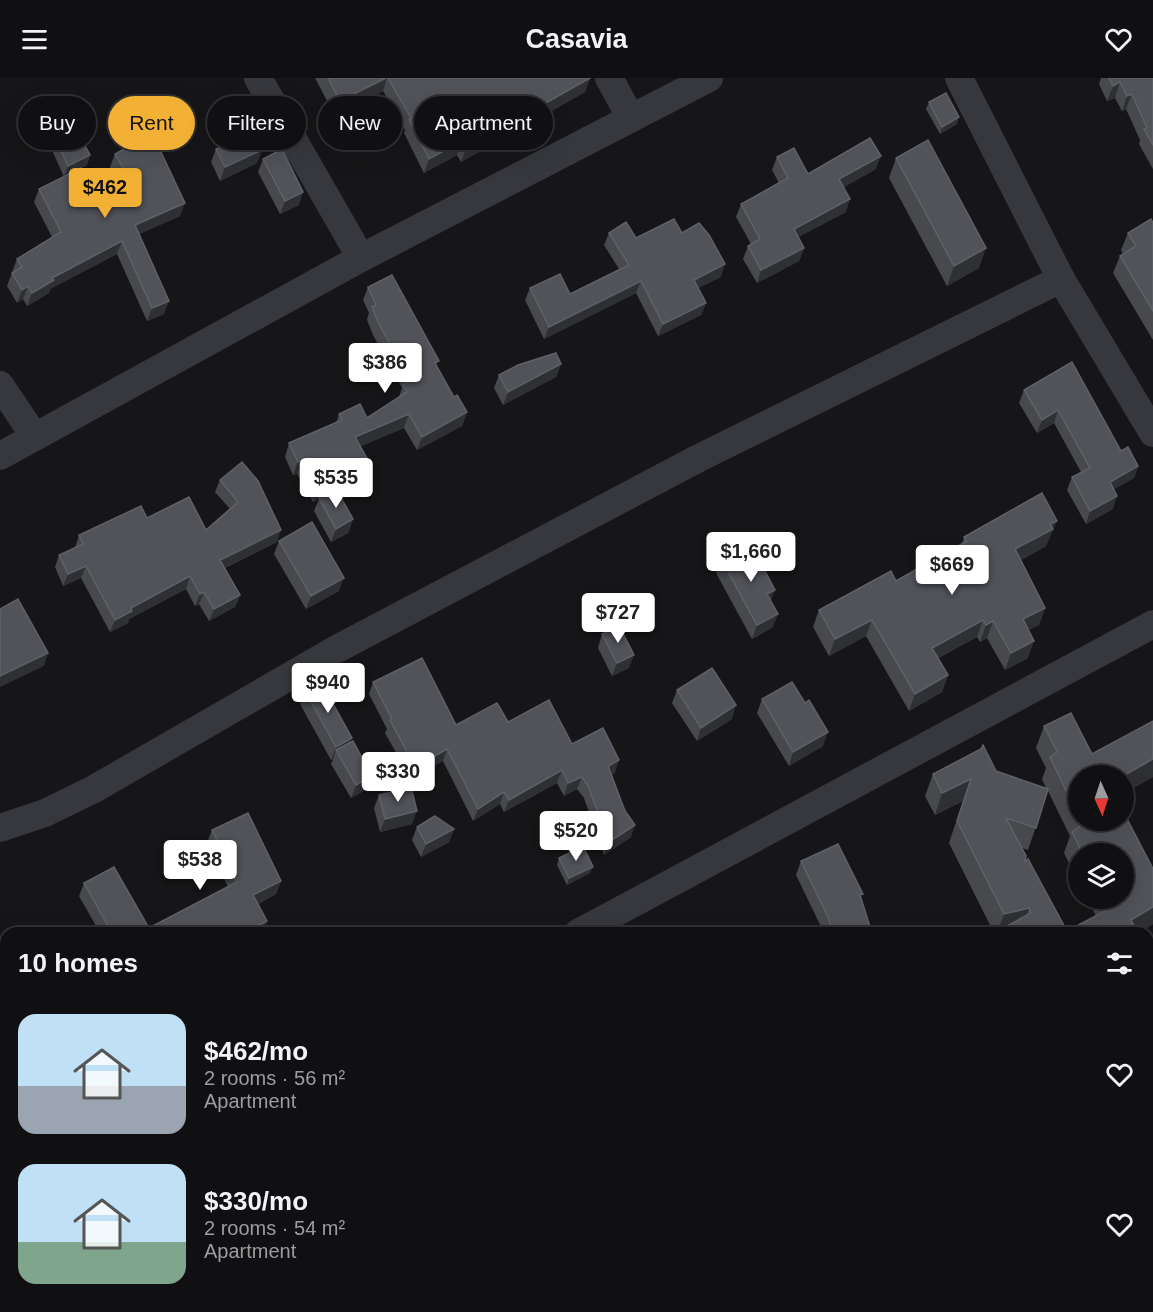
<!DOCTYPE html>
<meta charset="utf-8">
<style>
body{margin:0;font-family:Helvetica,sans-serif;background:#1e1e20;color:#f1f3f6;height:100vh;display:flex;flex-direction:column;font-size:22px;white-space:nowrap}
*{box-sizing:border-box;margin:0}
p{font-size:20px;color:#9c9d9f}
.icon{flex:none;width:33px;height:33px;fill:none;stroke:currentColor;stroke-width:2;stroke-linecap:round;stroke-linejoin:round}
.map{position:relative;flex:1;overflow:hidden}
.sheet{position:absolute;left:0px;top:849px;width:1154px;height:386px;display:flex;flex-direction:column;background:#101012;border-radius:18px 18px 0 0;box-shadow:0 6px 24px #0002,0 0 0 2px #303032}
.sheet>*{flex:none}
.hud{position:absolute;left:18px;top:18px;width:600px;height:54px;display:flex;gap:12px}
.needle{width:39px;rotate:177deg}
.controls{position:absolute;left:1068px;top:687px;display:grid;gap:12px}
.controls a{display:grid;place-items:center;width:66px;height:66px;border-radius:50%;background:#101012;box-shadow:0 6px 24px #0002,0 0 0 2px #303032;font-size:30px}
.price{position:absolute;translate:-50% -51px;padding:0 14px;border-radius:6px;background:#fff;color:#222;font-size:20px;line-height:39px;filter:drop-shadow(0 2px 3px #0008)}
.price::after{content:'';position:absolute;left:50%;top:36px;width:18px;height:14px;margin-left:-9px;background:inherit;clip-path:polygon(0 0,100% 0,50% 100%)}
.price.selected{background:#f2b134;color:#111}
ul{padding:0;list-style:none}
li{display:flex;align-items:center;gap:18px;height:150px;padding:0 18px}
li span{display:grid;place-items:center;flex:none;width:168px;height:120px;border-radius:18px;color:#555}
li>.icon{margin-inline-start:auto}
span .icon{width:72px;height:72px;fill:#fffc;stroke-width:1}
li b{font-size:26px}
h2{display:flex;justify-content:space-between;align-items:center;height:72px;padding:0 18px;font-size:26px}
.chip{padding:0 21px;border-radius:27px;background:#101012;box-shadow:0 6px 24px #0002,0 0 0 2px #303032;font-size:21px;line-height:54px}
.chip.selected{background:#f2b134;color:#111}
header{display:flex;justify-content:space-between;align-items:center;height:78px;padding:0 18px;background:#101012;font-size:27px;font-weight:700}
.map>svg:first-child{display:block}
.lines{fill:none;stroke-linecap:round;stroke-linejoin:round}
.minor{stroke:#37383d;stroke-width:28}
.wall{fill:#47494d;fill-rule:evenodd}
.shaded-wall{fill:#2f3033}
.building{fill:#525359;stroke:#5f6168;stroke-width:1.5}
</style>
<header><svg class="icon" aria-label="menu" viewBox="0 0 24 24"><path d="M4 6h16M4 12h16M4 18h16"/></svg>Casavia<svg class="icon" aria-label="heart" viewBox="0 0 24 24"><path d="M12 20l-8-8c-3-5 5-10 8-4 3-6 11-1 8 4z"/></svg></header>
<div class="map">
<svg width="1153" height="1234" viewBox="0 0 1153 1234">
<rect width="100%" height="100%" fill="#161618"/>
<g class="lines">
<g class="minor">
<polyline points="258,0 361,180"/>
<polyline points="609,0 631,40"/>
<polyline points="959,0 1061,201 1153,355"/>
<polyline points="0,307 35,359"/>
<polyline points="0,378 361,180 709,0"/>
<polyline points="0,750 45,735 94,711 335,572 699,380 1061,201"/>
<polyline points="578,855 1153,546"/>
<polyline points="1148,961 1153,958"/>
<polyline points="0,987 6,994"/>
<polyline points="1148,1012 1153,1022"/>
<polyline points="0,1078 6,1078"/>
<polyline points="834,1228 838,1234"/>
<polyline points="133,1234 135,1228"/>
<polyline points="693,1234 706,1228"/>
</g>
</g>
<g class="wall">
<polygon points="315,0 590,0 585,14 461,84 457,77 424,95 404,55 405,52 383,13 335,38"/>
<polygon points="1101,0 1153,0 1153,91 1139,66 1140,62 1126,31 1122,33 1115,20 1107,23 1099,6"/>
<polygon points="929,24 957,46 940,56 926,31"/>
<polygon points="47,42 90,77 87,87 74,94 93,115 117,102 110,89 115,76 180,138 139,156 164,236 147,243 117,176 50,211 49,215 27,228 23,221 17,225 7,208 17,181 52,159 34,124 39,111 64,99 43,52"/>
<polygon points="216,71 262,72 257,85 220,103 211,84"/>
<polygon points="777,79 808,96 876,91 844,109 846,134 798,159 804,170 799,183 757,205 743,181 748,168 751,166 736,139 741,126 779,105 772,92"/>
<polygon points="896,80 979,190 947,208 889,100"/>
<polygon points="263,81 299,127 280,136 258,94"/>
<polygon points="1153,145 1153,262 1113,195 1120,178 1123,176 1121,172 1128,155"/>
<polygon points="609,155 636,160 682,155 721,199 698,210 706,225 701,237 658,258 636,215 544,261 525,222 530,210 570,216 619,191 604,167"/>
<polygon points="368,209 437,289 454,319 467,334 462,348 417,372 404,350 360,368 368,382 363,395 336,411 353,441 348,455 331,464 314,433 319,421 313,424 297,396 293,397 285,379 289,365 336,345 339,336 367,340 399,319 402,310 373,257 367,242 369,235 363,222"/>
<polygon points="1072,284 1121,373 1138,388 1134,400 1114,411 1113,431 1086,446 1067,412 1072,399 1081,394 1054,345 1037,355 1019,325 1024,312"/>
<polygon points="561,286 556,299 503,327 494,310 499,297"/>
<polygon points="220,402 277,464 225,490 240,517 235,529 209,543 199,526 195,528 186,511 129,541 128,545 110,554 81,500 63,508 55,489 59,477 75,470 79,457 147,440 206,452 230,431 215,414"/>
<polygon points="964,459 1051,459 1049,460 1046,468 1021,482 1045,530 1039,547 1028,552 1028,580 1005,592 987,560 980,564 977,559 938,580 948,597 942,614 909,633 866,558 829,578 813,549 819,532 896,503 962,466"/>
<polygon points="279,463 339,513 306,531 274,476"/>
<polygon points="721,481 771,523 773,549 752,561 716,495"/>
<polygon points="602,556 629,590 612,598 598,570"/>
<polygon points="373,604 456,647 508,644 572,666 615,695 612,696 631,759 604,777 584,720 577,711 564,718 557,705 504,734 500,726 473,743 443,683 411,701 385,655 387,651 369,616"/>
<polygon points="677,612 732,641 697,663 672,625"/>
<polygon points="305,613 351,664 367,711 351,720 331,686 333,681 331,682 300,626"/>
<polygon points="762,621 805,625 823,668 789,688 757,635"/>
<path d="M1044,648L1092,676L1153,699L1124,715V698H1078V742H1124L1153,791V846L1138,855H994L949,765L963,723L935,737L925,718L933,696L996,693L1046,710L1042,701L1046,690L1036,670ZM1048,713L1070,758L1064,775L1078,804V776H1124V820H1087L1096,838L1067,853L1025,784L1022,770L1028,772Z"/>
<polygon points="379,717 412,746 380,754 374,730"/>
<polygon points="417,749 454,751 449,764 421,779 412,762"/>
<polygon points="212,752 281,803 276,816 258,826 263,855 100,855 79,818 84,805 149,850 228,809 207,765"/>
<polygon points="559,780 590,795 567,807 557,787"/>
<polygon points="801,783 861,820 872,855 824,855 796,797"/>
<polygon points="484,1228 531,1228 521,1234 483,1234"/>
<polygon points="1002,1228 1093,1228 1097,1234 1006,1234"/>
</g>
<g class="shaded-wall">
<polygon points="386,0 387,0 383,13 335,38 340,23"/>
<polygon points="590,0 585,14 461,84 466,70"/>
<polygon points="1120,4 1115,20 1107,23 1113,8"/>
<polygon points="1132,16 1126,31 1122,33 1127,18"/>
<polygon points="959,39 957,46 940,56 942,49"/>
<polygon points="462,63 457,77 424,95 429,81"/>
<polygon points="262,72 257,85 220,103 225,89"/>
<polygon points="90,77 87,87 64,99 68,88"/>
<polygon points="881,78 876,91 835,114 839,101"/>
<polygon points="303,114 299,127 280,136 285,123"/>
<polygon points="850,121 846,134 789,164 794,151"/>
<polygon points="185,125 180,138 130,160 135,147"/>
<polygon points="122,163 117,176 50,211 49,215 27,228 32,215 52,200"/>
<polygon points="804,170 799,183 757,205 761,192"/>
<polygon points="986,170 979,190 947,208 954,188"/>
<polygon points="725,186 721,199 690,214 694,202"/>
<polygon points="641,203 636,215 544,261 549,249"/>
<polygon points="28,208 23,221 17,225 22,212"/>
<polygon points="169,223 164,236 147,243 152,230"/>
<polygon points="706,225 701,237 658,258 663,246"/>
<polygon points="561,286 556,299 503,327 508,314"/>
<polygon points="1058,332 1054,345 1037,355 1042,342"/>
<polygon points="467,334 462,348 417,372 422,359"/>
<polygon points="409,336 404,350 350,373 355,359"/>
<polygon points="302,382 297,396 293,397 298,384"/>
<polygon points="368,382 363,395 313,424 318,411"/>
<polygon points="1138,388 1134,400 1105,416 1110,404"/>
<polygon points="1117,418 1113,431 1086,446 1090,433"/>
<polygon points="353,441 348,455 331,464 336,451"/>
<polygon points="1057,443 1046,468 1009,488 1015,471 1050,446"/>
<polygon points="281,452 277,464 216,494 220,482"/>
<polygon points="86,488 81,500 63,508 68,496"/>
<polygon points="190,498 186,511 129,541 128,545 110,554 115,542 131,530"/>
<polygon points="344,500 339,513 306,531 311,518"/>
<polygon points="775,512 770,525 767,516"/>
<polygon points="204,514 199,526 195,528 200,516"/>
<polygon points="240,517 235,529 209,543 214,531"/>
<polygon points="1045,530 1039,547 1017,558 1023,541"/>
<polygon points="778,536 773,549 752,561 757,547"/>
<polygon points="872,542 866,558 829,578 835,561"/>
<polygon points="983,542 977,559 926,587 932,570"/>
<polygon points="993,543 987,560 980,564 986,547"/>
<polygon points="1034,563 1028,580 1005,592 1011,575"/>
<polygon points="48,575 44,588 0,609 0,598"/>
<polygon points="634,577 629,590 612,598 617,585"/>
<polygon points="948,597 942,614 909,633 915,616"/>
<polygon points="736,627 732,641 697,663 701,650"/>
<polygon points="828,654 823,668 789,688 793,674"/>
<polygon points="352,660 347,674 336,672 333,681 331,682 336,669"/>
<polygon points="447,671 443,683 411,701 415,689"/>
<polygon points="1153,681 1153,699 1124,715 1124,698"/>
<polygon points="619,682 615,695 604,700 608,688"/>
<polygon points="562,692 557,705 504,734 509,722"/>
<polygon points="372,698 367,711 351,720 356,707"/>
<polygon points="582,699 577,711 564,718 568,705"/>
<polygon points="971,701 963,723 935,737 942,715"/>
<polygon points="504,714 500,726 473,743 478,731"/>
<polygon points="417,733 412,746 380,754 385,741"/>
<polygon points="635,747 631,759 604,777 609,764"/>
<polygon points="454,751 449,764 421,779 426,766"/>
<polygon points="593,789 590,795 567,807 569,800"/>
<polygon points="281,803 276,816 249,831 253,817"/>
<polygon points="1153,829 1153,846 1138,855 1126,855 1131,842"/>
<polygon points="1029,830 1021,852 997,855 1004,836"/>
<polygon points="267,843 263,855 244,855"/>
<polygon points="1153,1117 1153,1127 1148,1130 1148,1120"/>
<polygon points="358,1228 375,1228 367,1234 349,1234"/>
<polygon points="513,1228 531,1228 521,1234 503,1234"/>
</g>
<g class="building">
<polygon points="328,0 386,0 340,23"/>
<polygon points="388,0 590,0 466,70 462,63 429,81 409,41 411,40"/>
<polygon points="1109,0 1153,0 1153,67 1144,51 1147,50 1132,16 1127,18 1120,4 1113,8"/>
<polygon points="946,15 959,39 942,49 929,24"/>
<polygon points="65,30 90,77 68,88 47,42"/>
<polygon points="253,54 262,72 225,89 216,71"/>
<polygon points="152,55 185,125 135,147 169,223 152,230 122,163 52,200 54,202 32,215 28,208 22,212 12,195 22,189 17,181 61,154 39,111 81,90 93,115 127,97 115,76"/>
<polygon points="870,60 881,78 839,101 850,121 794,151 804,170 761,192 748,168 760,161 741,126 788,100 777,79 794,70 808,96"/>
<polygon points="928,62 986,170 954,188 896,80"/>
<polygon points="282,71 303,114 285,123 263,81"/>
<polygon points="674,141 682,155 699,145 709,157 725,186 694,202 706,225 663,246 641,203 549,249 530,210 560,196 570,216 629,187 609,155 626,144 636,160"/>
<polygon points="1151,141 1153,145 1153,233 1120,178 1136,168 1128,155"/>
<polygon points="392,197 439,283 435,285 454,319 457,317 467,334 422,359 409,336 355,359 368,382 318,411 302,382 298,384 289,365 342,342 339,336 360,326 367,340 407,314 403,307 410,303 378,244 372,229 376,227 368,209"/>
<polygon points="556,275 561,286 508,314 499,297 518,287"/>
<polygon points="1072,284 1121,373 1128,369 1138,388 1110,404 1117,418 1090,433 1072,399 1090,390 1058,332 1042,342 1024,312"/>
<polygon points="242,384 258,403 281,452 220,482 240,517 214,531 204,514 200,516 190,498 131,530 132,533 115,542 86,488 68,496 59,477 83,466 79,457 141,428 147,440 189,419 206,452 238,424 220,402"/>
<polygon points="336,411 353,441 336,451 319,420"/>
<polygon points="1042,415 1057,443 1050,446 1053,451 1015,471 1045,530 1023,541 1034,563 1011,575 993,543 986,547 983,542 932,570 948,597 915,616 872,542 835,561 819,532 891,493 896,503 967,463 964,459"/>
<polygon points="312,444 344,500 311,518 279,463"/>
<polygon points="750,465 775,512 767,516 778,536 757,547 721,481"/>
<polygon points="18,521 48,575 0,598 0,531"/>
<polygon points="619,548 634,577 617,585 602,556"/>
<polygon points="422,580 456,647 497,625 508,644 549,622 572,666 603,650 619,682 608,688 625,733 635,747 609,764 588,708 582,699 568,705 562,692 509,722 504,714 478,731 447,671 415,689 390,642 392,641 373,604"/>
<polygon points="712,590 736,627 701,650 677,612"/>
<polygon points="321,604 352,660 336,669 305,613"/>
<polygon points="792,604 805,625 809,622 828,654 793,674 762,621"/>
<polygon points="1071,635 1092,676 1153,643 1153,681 1123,698 1078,698 1078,738 1050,679 1057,674 1044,648"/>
<polygon points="353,663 372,698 356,707 336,672"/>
<polygon points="983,667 996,693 1048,711 1036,750 1006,740 1026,778 1025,784 1028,781 1067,853 1111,830 1106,820 1124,820 1124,776 1083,776 1072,754 1083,746 1081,742 1124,742 1124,735 1153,791 1153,829 1131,842 1138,855 994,855 1031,835 1029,830 1004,836 957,743 971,701 942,715 933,696 981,671"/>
<polygon points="411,709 417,733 385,741 379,717"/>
<polygon points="248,735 281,803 253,817 267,843 244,855 111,855 112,855 84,805 114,789 149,850 237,804 212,752"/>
<polygon points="435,738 454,751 426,766 417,749"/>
<polygon points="838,766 863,816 860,817 872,855 833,855 828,839 801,783"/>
<polygon points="583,768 593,789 569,800 559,780"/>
<polygon points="0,885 6,888 6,902 0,916"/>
<polygon points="1153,1091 1153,1117 1148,1120 1148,1094"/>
<polygon points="297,1228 358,1228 349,1234 287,1234"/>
<polygon points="491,1228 513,1228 503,1234 494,1234"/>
<polygon points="1016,1228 1093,1228 1097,1234 1020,1234"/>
</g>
</svg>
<div class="controls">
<a><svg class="needle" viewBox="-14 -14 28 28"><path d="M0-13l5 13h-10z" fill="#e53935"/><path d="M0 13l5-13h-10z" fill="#9c9d9f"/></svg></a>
<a><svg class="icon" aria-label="layers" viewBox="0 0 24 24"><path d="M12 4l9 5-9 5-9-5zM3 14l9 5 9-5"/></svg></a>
</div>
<b class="price selected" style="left:105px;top:141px">$462</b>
<b class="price" style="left:385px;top:316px">$386</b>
<b class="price" style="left:336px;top:431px">$535</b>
<b class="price" style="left:751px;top:505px">$1,660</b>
<b class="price" style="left:952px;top:518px">$669</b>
<b class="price" style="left:618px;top:566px">$727</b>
<b class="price" style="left:328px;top:636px">$940</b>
<b class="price" style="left:398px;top:725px">$330</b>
<b class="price" style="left:576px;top:784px">$520</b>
<b class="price" style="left:200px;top:813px">$538</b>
<div class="hud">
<a class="chip">Buy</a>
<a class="chip selected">Rent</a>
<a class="chip">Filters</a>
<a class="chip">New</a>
<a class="chip">Apartment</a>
</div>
<section class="sheet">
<h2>10 homes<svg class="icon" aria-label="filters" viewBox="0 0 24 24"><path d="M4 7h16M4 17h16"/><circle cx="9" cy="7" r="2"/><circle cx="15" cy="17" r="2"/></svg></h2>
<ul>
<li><span style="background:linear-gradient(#bfe0f5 60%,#9aa5b1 0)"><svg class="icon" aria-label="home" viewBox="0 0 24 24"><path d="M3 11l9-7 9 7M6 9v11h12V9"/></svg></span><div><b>$462/mo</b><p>2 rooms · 56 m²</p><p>Apartment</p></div><svg class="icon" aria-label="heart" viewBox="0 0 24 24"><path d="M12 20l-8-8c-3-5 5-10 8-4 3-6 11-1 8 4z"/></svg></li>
<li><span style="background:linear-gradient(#bfe0f5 65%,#7fa58c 0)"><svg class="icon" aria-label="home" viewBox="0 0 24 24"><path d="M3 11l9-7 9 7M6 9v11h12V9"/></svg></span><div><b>$330/mo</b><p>2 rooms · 54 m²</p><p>Apartment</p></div><svg class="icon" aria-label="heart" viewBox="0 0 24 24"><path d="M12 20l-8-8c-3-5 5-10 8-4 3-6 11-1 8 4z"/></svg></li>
</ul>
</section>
</div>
